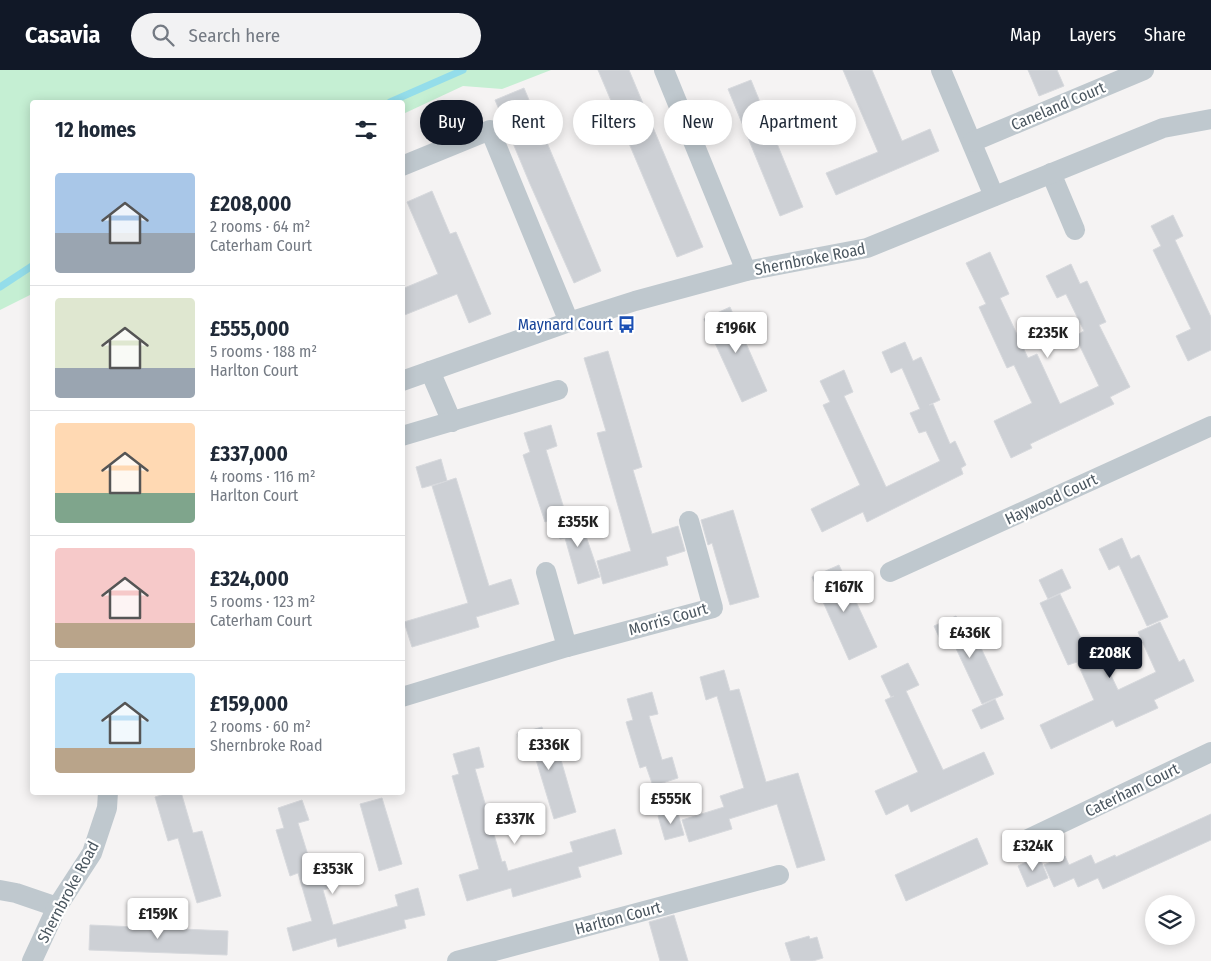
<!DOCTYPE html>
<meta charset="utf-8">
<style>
body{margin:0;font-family:"Fira Sans Condensed",sans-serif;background:#f2f2f3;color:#1f2937;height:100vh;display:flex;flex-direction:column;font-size:19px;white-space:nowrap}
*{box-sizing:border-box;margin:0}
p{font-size:16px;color:#747a83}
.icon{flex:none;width:28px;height:28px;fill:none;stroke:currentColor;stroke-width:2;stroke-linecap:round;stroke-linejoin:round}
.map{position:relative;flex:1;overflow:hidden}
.drawer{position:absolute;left:30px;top:30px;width:375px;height:695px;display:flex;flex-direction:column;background:#fff;border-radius:5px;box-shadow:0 2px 12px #0003}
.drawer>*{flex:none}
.banner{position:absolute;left:420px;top:30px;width:475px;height:45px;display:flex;gap:10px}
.tools{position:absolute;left:1145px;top:825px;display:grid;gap:10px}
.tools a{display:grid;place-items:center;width:50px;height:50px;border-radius:50%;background:#fff;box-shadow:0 2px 12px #0003;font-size:25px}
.price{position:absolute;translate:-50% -42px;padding:0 11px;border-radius:5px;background:#fff;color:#222;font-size:16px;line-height:32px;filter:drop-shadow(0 1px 2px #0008)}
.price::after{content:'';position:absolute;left:50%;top:30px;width:15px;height:11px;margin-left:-8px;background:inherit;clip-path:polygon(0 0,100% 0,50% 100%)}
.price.current{background:#111827;color:#fff}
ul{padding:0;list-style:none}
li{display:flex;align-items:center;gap:15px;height:125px;padding:0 25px}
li+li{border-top:1px solid #e0e1e3}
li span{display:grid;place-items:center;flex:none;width:140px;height:100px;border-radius:5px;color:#555}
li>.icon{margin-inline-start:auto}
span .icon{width:60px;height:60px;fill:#fffc;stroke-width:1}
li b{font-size:21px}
h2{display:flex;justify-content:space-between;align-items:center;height:60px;padding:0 25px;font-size:21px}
.chip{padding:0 18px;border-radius:22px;background:#fff;box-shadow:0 2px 12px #0003;font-size:18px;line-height:45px}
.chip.current{background:#111827;color:#fff}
header{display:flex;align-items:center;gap:30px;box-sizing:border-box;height:70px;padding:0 25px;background:#111827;color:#fff}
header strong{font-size:24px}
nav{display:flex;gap:28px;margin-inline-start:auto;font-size:18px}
.search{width:350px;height:45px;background:#f2f2f3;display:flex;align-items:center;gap:12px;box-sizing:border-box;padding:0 18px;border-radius:28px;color:#747a83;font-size:19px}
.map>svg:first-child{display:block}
.green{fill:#c5efd3}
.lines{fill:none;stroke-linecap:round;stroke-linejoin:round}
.stream{stroke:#94ddea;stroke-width:7}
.building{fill:#cdd0d5;stroke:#d7d9dd}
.street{stroke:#bfc8ce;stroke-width:20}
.labels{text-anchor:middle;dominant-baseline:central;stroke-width:4.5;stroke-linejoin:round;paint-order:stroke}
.street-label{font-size:16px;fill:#4b5760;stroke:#fff}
.transit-label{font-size:16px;fill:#164399;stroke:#fff;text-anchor:end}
</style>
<header>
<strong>Casavia</strong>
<div class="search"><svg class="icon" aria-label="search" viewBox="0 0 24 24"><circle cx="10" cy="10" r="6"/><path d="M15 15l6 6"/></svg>Search here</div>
<nav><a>Map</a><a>Layers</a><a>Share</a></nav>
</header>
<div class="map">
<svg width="1211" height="891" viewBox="0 0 1211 891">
<rect width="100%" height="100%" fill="#f5f3f3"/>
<polygon class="green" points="0,0 551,0 502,19 463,16 403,44 402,32 32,32 32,224 0,240"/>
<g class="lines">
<g class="stream">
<polyline points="390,32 463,0"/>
<polyline points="0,217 32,196"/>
</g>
</g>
<g class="building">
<polygon points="598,0 629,0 703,177 677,187"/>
<polygon points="843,0 872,0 902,71 930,59 939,81 836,125 826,103 878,82"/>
<polygon points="1028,0 1057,0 1064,16 1039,26"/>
<polygon points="751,10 803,137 780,146 728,19"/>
<polygon points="524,18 601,201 574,213 530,114 495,30"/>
<polygon points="432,121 450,164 456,162 491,244 469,253 457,224 402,246 402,219 438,204 407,132"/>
<polygon points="1173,145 1183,166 1175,170 1211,247 1211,280 1188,291 1176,266 1191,259 1153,180 1161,176 1151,156"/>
<polygon points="990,182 1009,224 1000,228 1028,288 1037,284 1060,334 1099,316 1075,266 1084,261 1066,224 1057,228 1046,206 1071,194 1080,214 1087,211 1106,252 1099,255 1130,317 1110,327 1114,334 1030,374 1032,378 1011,388 994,351 1032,333 1014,295 1007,298 979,237 986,234 966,193"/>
<polygon points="730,237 767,321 742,332 704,249"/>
<polygon points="905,272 913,291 921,287 940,330 929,335 933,334 950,374 955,371 966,395 961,398 963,404 867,452 863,442 822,462 811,439 860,415 823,335 830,332 820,311 844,300 853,322 844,326 886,417 940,391 926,361 919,363 910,343 920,339 902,298 891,303 882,282"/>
<polygon points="608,281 642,397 633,400 652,464 678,456 685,481 666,487 668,495 603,514 597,491 631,481 597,363 606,361 584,288"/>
<polygon points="551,355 557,376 546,380 566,445 545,452 523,385 530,382 524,363"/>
<polygon points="441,389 447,411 422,418 416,397"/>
<polygon points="456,408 489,516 511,509 519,534 476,547 479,557 412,577 404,552 468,533 432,416"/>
<polygon points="733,440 759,527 730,535 712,473 708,475 701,450"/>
<polygon points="578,443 600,507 578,514 565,468 560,469 554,450"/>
<polygon points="1122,468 1131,489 1139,485 1168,547 1147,556 1119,495 1109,500 1099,479"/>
<polygon points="839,495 877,577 849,590 812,507"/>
<polygon points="1062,499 1071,518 1048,529 1039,510"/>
<polygon points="1060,524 1089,585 1099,580 1118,620 1156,602 1138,562 1160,552 1179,592 1184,589 1194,611 1154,630 1158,638 1116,657 1113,650 1051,679 1040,655 1094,630 1077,592 1068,595 1040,533"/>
<polygon points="956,546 966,567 974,563 1003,625 982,634 954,574 944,578 934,556"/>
<polygon points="908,593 919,615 906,621 943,700 984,682 994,704 911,742 908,734 886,745 875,721 918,702 885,630 894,626 891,627 881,606"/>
<polygon points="724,600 730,621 739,619 766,712 798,703 825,790 797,798 777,734 729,749 732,759 689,772 682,750 724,737 720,726 744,718 717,626 706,630 700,607"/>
<polygon points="652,622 658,644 649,646 662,690 672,687 678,708 653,716 646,696 640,698 626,652 633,650 627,629"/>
<polygon points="995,629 1004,649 981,659 972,640"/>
<polygon points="542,657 548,678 557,676 576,742 554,749 534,683 524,686 517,664"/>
<polygon points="479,677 484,697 475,699 502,792 505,791 508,801 573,782 570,772 615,759 622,784 578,797 581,807 513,827 511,818 467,831 459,805 479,799 452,706 459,704 453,684"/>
<polygon points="171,722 181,722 193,763 202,761 221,826 197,833 178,768 168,771 155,727"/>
<polygon points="382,728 402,794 379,801 360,734"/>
<polygon points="302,730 309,750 298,753 312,798 323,795 330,818 323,820 333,855 398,836 395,825 418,818 425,845 404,850 406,858 338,877 336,868 293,881 287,858 312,851 298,803 290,806 276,760 284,758 278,738"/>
<polygon points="677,740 684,765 665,770 658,746"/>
<polygon points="1211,744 1211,770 1103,819 1098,808 1078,817 1074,808 1054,817 1044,795 1065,786 1069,795 1091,785 1095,794 1115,785 1116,787"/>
<polygon points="977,768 988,794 906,831 895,805"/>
<polygon points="1039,786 1048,808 1027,817 1018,796"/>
<polygon points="674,845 688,891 660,891 649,852"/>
<polygon points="90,855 228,861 227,885 89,880"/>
<polygon points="809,866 810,869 817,867 823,888 813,891 791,891 785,873"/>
</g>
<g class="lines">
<g class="street">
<polyline points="664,0 746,201"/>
<polyline points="941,0 994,126"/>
<polyline points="972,72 1144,0"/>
<polyline points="402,96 490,60 569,252"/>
<polyline points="1051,103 1075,160"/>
<polyline points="430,301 452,352"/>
<polyline points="402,311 569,252 635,231 746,201 867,178 1163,58 1211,49"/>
<polyline points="402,366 558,320"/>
<polyline points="890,502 1211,356"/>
<polyline points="567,577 713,538 689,451"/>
<polyline points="402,627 567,577 546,502"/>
<polyline points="1026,770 1211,682"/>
<polyline points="0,820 16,823 57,837"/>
<polyline points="32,891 57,837 92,783 107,738 108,722"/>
<polyline points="457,891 779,805"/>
</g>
</g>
<defs>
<symbol id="bus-bare" viewBox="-9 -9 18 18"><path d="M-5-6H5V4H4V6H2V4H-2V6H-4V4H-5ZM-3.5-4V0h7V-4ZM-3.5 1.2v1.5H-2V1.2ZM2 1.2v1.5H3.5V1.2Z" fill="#1a4fb4" stroke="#fff" stroke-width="2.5" paint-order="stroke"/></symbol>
</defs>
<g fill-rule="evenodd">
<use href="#bus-bare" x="614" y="242" width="25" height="25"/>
</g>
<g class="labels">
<g class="street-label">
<text transform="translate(1058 36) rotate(-23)">Caneland Court</text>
<text transform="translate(810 189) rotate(-11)">Shernbroke Road</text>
<text transform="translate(1051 429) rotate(-25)">Haywood Court</text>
<text transform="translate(668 549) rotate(-16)">Morris Court</text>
<text transform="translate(1132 720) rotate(-26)">Caterham Court</text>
<text transform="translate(68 822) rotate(-62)">Shernbroke Road</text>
<text transform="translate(618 848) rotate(-15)">Harlton Court</text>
</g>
<g class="transit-label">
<text x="613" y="254">Maynard Court</text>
</g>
</g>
</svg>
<div class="tools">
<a><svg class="icon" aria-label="layers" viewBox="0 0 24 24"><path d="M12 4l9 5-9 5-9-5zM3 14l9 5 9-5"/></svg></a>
</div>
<b class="price" style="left:736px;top:284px">£196K</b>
<b class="price" style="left:1048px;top:289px">£235K</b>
<b class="price" style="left:578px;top:478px">£355K</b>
<b class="price" style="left:844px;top:543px">£167K</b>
<b class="price" style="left:970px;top:589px">£436K</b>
<b class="price current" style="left:1110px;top:609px">£208K</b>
<b class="price" style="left:549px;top:701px">£336K</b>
<b class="price" style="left:671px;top:755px">£555K</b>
<b class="price" style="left:515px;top:775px">£337K</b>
<b class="price" style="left:1033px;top:802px">£324K</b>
<b class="price" style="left:333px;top:825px">£353K</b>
<b class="price" style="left:158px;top:870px">£159K</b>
<div class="banner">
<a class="chip current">Buy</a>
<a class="chip">Rent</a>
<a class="chip">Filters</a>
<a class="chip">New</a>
<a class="chip">Apartment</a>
</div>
<section class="drawer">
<h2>12 homes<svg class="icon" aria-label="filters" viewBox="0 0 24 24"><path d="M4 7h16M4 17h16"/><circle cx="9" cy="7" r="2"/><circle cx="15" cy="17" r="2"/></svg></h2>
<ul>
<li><span style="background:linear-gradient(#a9c7e8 60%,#9aa5b1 0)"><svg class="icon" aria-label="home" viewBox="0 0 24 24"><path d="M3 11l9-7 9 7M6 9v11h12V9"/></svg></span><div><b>£208,000</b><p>2 rooms · 64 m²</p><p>Caterham Court</p></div></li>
<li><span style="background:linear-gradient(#dfe7d0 70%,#9aa5b1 0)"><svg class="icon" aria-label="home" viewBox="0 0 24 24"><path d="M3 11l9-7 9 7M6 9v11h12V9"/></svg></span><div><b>£555,000</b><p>5 rooms · 188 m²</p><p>Harlton Court</p></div></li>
<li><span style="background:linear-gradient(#ffd9b3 70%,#7fa58c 0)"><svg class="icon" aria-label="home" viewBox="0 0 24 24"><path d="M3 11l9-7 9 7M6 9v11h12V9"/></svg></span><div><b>£337,000</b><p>4 rooms · 116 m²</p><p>Harlton Court</p></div></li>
<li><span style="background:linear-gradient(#f6c9c9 75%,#b9a48a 0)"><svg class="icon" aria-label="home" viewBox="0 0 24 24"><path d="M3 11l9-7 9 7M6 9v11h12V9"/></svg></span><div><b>£324,000</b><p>5 rooms · 123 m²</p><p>Caterham Court</p></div></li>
<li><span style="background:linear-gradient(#bfe0f5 75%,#b9a48a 0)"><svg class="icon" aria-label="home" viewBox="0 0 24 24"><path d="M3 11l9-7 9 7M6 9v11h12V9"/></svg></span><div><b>£159,000</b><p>2 rooms · 60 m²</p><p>Shernbroke Road</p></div></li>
</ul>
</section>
</div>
